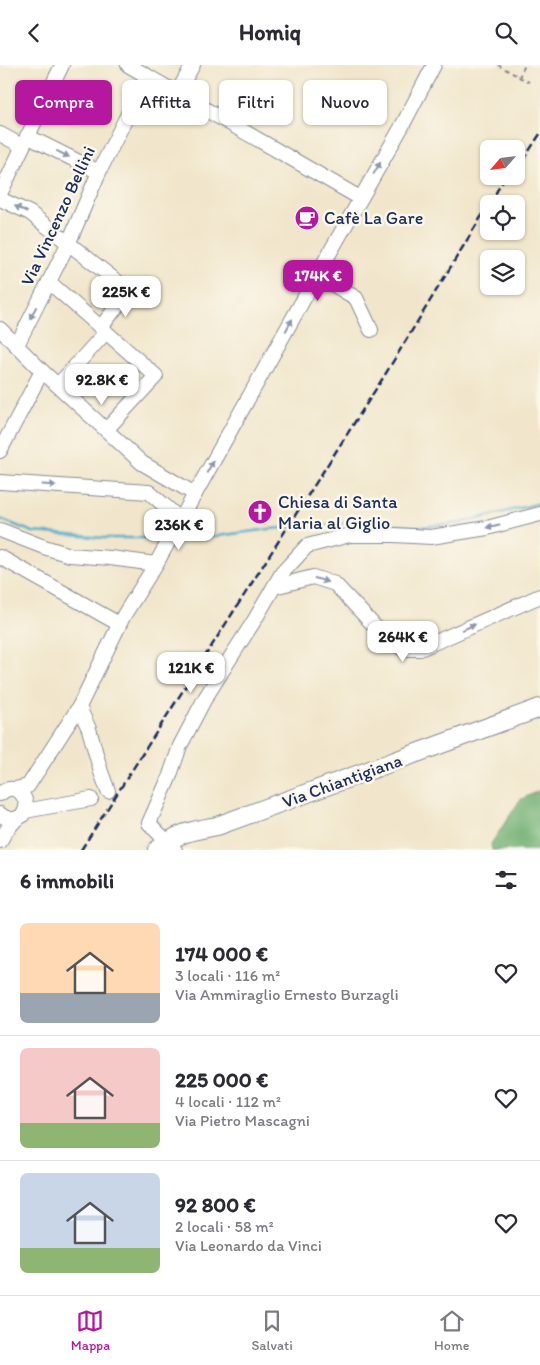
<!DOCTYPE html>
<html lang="it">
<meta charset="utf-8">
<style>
body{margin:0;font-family:Itim,sans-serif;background:#f2f2f3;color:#2b2b33;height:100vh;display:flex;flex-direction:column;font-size:19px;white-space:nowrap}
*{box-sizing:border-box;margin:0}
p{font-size:16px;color:#7c7c81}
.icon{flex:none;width:28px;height:28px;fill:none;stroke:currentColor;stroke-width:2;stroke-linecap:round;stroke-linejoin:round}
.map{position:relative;height:785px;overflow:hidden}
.details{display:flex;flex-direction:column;background:#fff;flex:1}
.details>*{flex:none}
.hud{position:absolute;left:15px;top:15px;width:510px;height:45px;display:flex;gap:10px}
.needle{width:32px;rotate:242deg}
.tools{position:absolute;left:480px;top:75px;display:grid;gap:10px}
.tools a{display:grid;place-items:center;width:45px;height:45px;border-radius:8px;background:#fff;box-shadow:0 1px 4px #0004;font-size:25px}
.price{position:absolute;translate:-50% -42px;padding:0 11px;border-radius:10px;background:#fff;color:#222;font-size:16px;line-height:32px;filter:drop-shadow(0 1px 2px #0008)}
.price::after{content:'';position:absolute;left:50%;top:30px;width:15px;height:11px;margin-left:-8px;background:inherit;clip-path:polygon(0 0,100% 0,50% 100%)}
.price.active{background:#b5179e;color:#fff}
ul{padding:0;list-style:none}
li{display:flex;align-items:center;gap:15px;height:125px;padding:0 20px}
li+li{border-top:1px solid #e1e1e2}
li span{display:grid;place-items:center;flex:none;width:140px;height:100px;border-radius:8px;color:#555}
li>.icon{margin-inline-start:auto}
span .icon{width:60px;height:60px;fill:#fffc;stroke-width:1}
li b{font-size:21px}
h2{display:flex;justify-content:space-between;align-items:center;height:60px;padding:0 20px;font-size:21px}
.pill{padding:0 18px;border-radius:8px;background:#fff;box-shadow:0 1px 4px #0004;font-size:18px;line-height:45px}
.pill.active{background:#b5179e;color:#fff}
header{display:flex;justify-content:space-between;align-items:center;height:65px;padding:0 20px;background:#fff;font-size:22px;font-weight:700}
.menu{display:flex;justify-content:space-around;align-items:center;height:70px;border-top:1px solid #e1e1e2;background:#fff;font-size:14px;color:#7c7c81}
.menu a{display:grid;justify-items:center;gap:2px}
.menu .active{color:#b5179e}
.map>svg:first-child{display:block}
.forest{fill:#70af70;stroke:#466f67}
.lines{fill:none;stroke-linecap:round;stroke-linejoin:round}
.stream{stroke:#4aaac9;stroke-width:2.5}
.minor-casing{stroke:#868a94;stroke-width:16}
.major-casing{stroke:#868a94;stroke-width:20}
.path{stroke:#868a94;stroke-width:2;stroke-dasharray:4 4;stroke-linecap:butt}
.minor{stroke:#fff;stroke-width:14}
.major{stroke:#fff;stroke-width:18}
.rail{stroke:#1b2f5e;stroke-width:2.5;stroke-dasharray:8 4;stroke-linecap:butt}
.oneway{fill:#8d97ae}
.labels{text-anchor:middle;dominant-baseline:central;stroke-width:5;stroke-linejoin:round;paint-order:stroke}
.street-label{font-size:18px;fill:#1b2f5e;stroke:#fbf7ec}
.poi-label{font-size:18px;fill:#1b2f5e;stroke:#fbf7ec;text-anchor:start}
</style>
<header><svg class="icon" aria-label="back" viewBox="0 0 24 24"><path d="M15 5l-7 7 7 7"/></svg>Homiq<svg class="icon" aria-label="search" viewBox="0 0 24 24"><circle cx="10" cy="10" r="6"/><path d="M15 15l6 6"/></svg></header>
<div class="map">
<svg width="540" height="785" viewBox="0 0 540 785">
<rect width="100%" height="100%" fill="#fbf7ec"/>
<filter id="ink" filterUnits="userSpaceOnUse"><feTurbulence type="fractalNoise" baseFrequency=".02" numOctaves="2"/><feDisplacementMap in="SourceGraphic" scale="10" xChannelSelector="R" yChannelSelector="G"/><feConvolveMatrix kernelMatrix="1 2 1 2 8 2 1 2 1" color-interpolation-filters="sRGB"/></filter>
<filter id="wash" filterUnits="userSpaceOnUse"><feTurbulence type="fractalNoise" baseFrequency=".0096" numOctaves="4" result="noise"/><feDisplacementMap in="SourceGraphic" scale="20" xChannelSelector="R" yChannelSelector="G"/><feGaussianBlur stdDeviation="1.12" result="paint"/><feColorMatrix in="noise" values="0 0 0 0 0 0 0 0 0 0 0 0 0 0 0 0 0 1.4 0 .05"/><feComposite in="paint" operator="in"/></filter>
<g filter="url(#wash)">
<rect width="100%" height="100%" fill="#f1e6cb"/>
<polygon class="forest" points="540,725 540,785 492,785 491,779 520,735"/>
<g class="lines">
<g class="stream">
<polyline points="0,454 33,467 105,473 165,473"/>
<polyline points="175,473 202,473 270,464 361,457 420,462 461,458 540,438"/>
</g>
</g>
</g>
<g filter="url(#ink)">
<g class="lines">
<defs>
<g id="minor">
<polyline points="128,0 360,133"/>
<polyline points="177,28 193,0"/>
<polyline points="0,69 22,81"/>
<polyline points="27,71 99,107"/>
<polyline points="0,129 62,0"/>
<polyline points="0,134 30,148 129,226 101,262"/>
<polyline points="317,210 356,233 371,265"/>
<polyline points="49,217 156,311 106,365"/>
<polyline points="0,264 42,306 142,398 195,429"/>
<polyline points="17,280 69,177 99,107 147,11"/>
<polyline points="58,320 106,267"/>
<polyline points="0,386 42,306"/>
<polyline points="0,417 149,427 180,454"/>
<polyline points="0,465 44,482 70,490 110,493 156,499"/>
<polyline points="0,492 119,559"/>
<polyline points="274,522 313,512 335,519 382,569 403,584 420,584 540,531"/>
<polyline points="79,642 89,664 101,707 108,726"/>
<polyline points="15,724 28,721 79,642 124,550 156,499 317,210 401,63 434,0"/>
<path d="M0,729C21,710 38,749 15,754C9,755 4,753 0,749"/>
<polyline points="25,746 91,734"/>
<polyline points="0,776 6,766 17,753"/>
<path d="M175,785C167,775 157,768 149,758L169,713L180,681L204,635L229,595L254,556L282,508L307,481L350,470H393L431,472L487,463L540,449"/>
</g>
<path id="major" d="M157,785C179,767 191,766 217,761L540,643"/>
</defs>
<use href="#minor" class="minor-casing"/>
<use href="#major" class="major-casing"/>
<g class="path">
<polyline points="498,0 519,12 525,0"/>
<polyline points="519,12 529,17"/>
</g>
<use href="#minor" class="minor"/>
<use href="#major" class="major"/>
<g class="rail">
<polyline points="516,106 540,69"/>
<polyline points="489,139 506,111"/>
<polyline points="81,785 383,313 489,139"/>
</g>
</g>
<defs><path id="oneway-solid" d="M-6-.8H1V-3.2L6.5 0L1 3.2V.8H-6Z" transform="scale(1.25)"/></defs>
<g class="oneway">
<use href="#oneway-solid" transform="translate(63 89) rotate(26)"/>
<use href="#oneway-solid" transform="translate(377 103) rotate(-60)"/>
<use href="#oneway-solid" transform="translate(21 144) rotate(-155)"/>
<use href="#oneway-solid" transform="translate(33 248) rotate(117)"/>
<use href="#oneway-solid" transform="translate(289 260) rotate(-61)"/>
<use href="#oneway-solid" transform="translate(210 402) rotate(-61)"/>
<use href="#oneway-solid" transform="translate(49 420) rotate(4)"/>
<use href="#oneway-solid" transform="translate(493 461) rotate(166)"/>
<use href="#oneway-solid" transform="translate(321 515) rotate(18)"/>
<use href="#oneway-solid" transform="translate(469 562) rotate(-24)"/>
</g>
</g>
<defs>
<symbol id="cafe-disc" viewBox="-11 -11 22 22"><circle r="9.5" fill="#b5179e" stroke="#fbf7ec"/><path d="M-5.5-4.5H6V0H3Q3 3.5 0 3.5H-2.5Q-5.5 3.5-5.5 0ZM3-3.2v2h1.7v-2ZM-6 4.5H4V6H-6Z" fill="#fff"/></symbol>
<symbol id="church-disc" viewBox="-11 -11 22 22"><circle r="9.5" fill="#b5179e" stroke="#fbf7ec"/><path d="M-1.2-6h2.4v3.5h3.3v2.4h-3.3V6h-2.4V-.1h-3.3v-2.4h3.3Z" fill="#fff"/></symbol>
</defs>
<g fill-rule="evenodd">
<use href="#cafe-disc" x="293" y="139" width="28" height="28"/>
<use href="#church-disc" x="246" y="433" width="28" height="28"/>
</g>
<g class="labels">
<g class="street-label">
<text transform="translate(58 151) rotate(-65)">Via Vincenzo Bellini</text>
<text transform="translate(342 716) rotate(-20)">Via Chiantigiana</text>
</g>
<g class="poi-label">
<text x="324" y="153">Cafè La Gare</text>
<text x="278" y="437">Chiesa di Santa<tspan x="278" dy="21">Maria al Giglio</tspan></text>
</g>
</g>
</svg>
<div class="tools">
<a><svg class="needle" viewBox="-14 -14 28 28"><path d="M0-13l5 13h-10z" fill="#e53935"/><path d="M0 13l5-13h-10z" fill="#7c7c81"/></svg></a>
<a><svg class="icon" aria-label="locate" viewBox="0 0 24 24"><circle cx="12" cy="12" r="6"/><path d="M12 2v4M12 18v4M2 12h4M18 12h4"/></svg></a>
<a><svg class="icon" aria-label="layers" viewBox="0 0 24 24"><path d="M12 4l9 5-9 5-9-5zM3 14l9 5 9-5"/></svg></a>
</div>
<b class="price active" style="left:318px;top:237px">174K €</b>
<b class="price" style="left:126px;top:253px">225K €</b>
<b class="price" style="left:102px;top:341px">92.8K €</b>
<b class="price" style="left:179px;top:486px">236K €</b>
<b class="price" style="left:403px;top:598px">264K €</b>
<b class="price" style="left:191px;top:629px">121K €</b>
<div class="hud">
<a class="pill active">Compra</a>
<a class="pill">Affitta</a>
<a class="pill">Filtri</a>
<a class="pill">Nuovo</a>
</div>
</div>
<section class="details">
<h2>6 immobili<svg class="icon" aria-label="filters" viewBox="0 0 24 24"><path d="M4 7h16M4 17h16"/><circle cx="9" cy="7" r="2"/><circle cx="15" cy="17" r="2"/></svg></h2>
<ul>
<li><span style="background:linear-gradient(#ffd9b3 70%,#9aa5b1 0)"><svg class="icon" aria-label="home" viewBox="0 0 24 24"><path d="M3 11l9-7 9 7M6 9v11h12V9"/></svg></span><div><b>174 000 €</b><p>3 locali · 116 m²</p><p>Via Ammiraglio Ernesto Burzagli</p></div><svg class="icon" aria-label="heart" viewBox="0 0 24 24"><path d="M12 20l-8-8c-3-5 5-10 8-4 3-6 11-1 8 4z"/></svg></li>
<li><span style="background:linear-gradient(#f6c9c9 75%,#8fb573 0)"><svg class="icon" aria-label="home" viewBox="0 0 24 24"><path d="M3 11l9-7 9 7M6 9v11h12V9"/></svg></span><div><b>225 000 €</b><p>4 locali · 112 m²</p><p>Via Pietro Mascagni</p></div><svg class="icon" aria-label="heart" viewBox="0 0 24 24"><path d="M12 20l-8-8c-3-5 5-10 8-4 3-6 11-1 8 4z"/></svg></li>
<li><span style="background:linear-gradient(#c9d6e8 75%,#8fb573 0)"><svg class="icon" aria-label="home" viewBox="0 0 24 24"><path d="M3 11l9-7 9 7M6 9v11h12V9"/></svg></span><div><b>92 800 €</b><p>2 locali · 58 m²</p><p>Via Leonardo da Vinci</p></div><svg class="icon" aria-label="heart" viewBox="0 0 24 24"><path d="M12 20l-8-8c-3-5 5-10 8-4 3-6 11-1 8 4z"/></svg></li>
</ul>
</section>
<nav class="menu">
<a class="active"><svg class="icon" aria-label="map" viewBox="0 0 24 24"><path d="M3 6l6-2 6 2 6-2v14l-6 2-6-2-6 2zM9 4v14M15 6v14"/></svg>Mappa</a>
<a><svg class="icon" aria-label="saved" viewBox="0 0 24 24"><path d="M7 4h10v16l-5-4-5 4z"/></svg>Salvati</a>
<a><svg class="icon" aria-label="home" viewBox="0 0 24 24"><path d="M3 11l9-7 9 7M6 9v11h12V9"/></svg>Home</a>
</nav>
